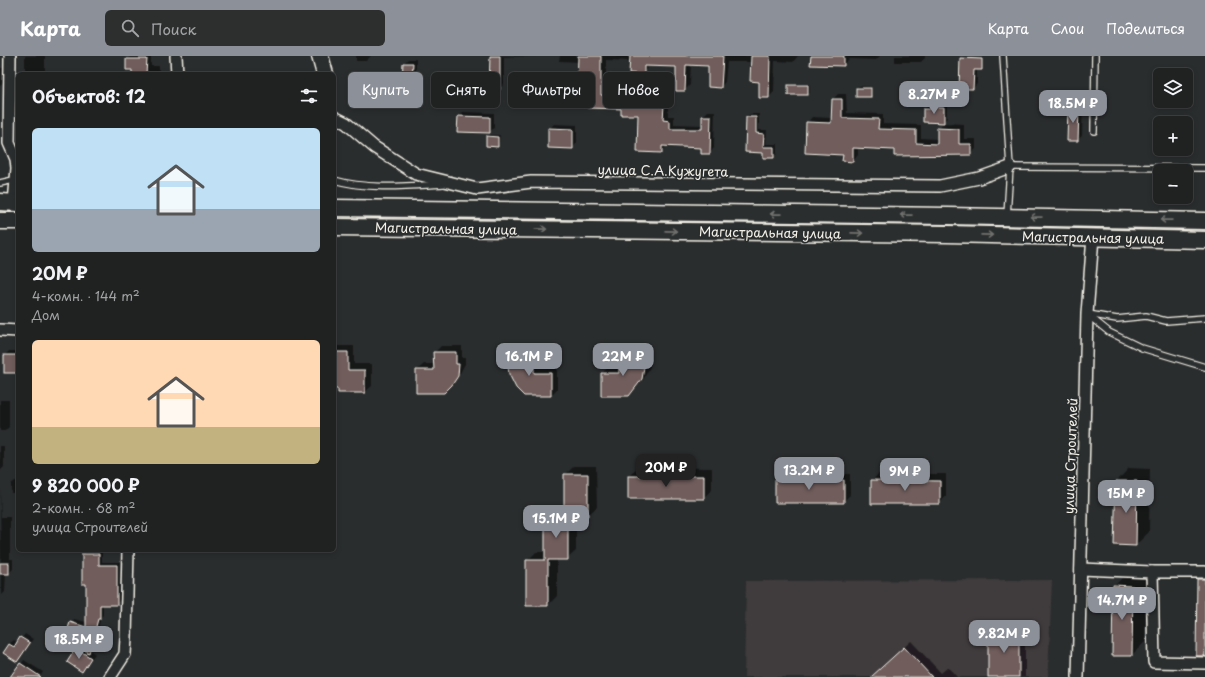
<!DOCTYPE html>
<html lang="ru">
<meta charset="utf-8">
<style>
body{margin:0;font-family:"Playpen Sans",sans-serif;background:#2d2f2f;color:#f1f3f6;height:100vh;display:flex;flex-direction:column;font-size:15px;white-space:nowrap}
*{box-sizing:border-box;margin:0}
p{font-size:13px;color:#a2a4a5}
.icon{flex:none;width:22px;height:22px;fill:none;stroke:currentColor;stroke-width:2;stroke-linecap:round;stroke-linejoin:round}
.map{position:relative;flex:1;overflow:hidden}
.panel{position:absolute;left:16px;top:16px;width:320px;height:480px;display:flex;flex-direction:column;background:#202222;border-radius:6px;box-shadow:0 2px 6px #0003,0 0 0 1px #3d3f40}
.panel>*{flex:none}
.top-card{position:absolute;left:348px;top:16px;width:380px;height:36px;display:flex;gap:8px}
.controls{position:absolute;left:1153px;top:12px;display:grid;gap:8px}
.controls a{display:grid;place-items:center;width:40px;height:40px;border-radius:6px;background:#202222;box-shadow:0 2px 6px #0003,0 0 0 1px #3d3f40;font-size:20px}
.price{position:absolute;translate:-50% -34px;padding:0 9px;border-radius:8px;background:#8c9099;color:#fff;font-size:13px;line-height:26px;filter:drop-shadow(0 1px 2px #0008)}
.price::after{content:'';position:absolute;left:50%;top:24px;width:12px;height:9px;margin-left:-6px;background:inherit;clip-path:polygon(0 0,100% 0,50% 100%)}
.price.selected{background:#222;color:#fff}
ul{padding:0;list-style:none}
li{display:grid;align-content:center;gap:8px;height:212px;padding:0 16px}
li span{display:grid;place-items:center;height:124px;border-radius:6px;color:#555}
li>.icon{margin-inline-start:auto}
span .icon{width:72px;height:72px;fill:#fffc;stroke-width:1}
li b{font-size:17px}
h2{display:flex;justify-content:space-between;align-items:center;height:48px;padding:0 16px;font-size:17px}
.chip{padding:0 14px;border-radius:6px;background:#202222;box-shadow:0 2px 6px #0003,0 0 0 1px #3d3f40;font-size:14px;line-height:36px}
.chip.selected{background:#8c9099;color:#fff}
header{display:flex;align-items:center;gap:24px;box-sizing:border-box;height:56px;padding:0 20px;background:#8c9099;color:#fff}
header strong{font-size:19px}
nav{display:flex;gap:22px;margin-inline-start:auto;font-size:14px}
.search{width:280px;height:36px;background:#2d2f2f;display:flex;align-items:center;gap:10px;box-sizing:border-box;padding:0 14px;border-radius:6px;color:#a2a4a5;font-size:15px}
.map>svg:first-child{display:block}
.built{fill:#3f3b3c}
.shadow{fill:#0007}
.building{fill:#705d5c;stroke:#f4f1e8}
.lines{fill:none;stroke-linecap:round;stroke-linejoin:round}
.lane-casing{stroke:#f4f1e8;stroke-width:8}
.street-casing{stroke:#f4f1e8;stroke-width:14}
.secondary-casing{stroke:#f4f1e8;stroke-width:19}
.lane{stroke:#2a2d2e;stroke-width:5.5}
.street{stroke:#2a2d2e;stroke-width:11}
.secondary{stroke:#2a2d2e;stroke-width:16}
.oneway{stroke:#71726f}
.labels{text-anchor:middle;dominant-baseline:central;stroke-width:3.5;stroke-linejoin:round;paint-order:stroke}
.street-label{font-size:13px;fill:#f4f1e8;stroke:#2a2d2e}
</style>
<header>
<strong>Карта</strong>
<div class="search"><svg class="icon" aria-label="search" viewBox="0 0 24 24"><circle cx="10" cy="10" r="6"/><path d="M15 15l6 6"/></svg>Поиск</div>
<nav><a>Карта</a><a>Слои</a><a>Поделиться</a></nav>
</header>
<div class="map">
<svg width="1205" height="621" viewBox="0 0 1205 621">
<rect width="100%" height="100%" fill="#2a2d2e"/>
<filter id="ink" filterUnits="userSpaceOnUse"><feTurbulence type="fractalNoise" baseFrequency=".025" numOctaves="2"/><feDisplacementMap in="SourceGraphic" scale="8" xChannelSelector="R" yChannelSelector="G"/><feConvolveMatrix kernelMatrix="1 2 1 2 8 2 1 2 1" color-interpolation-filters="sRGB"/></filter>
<g filter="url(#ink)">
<polygon class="built" points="1052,524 1048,621 744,621 746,525"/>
<g class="shadow">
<polygon points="45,0 45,18 25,18 25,0"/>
<polygon points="131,0 151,0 151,10 159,10 159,18 133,18 133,13 127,3"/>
<polygon points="356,0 371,0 366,5 356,5"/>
<polygon points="491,0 536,0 504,1 504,28 499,33"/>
<polygon points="560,0 798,0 793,6 775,5 774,36 769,41 752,6 727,6 725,26 720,31 709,9 691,8 690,29 685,34 677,10 649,9 644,16 631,5 606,4 606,35 653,37 653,45 668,45 668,60 674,60 674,68 703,69 703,60 708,55 715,55 714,92 710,97 702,91 667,89 662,96 639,58 588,36 579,6 559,5"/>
<polygon points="812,0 880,0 876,4 850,3 844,9"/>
<polygon points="895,0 925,0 925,2 921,6 895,6"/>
<polygon points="408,3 416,3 416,19 412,23 404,7"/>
<polygon points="0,12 7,12 7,25 0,30 0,37"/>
<polygon points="977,12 977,28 973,32 961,16"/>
<polygon points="791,28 810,28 810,37 808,38 789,29"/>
<polygon points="859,30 872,31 872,39 870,40 857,32"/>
<polygon points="838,38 846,38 847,57 883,58 883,68 921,69 921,82 938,83 938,73 943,67 964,68 964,83 976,83 976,93 970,98 932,97 930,100 895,99 895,93 858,91 858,99 853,105 807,67 812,61 832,62 833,43"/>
<polygon points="1073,47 1083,48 1082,80 1077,84 1069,52"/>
<polygon points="947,48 947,62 943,66 924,53 928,50"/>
<polygon points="463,56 494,57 494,72 489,76 459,60"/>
<polygon points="750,58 759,58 759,74 767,74 766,88 777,88 777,98 773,101 764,96 747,61"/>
<polygon points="554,68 577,69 577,87 572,92 549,73"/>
<polygon points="489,79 500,79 499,88 498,90 487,81"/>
<polygon points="334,290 354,290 354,308 372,308 372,330 365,336 339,336 334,331"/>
<polygon points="441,290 462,290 462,302 465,302 465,308 458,321 443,336 417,314 424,308 435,308 434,297"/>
<polygon points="520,293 540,293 540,311 557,311 557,333 551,339 524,339 514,327 509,311 513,307 513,299"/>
<polygon points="626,293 646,293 647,304 650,304 650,311 643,324 628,339 602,317 609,311 619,311 619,300"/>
<polygon points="9,295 18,295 18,316 5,316 5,299"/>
<polygon points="0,344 9,344 9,371 5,375 0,375"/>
<polygon points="0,390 4,390 4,411 0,415"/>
<polygon points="574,410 596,410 597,451 588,459 576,459 576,495 567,503 557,503 557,540 548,549 527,549 527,505 536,496 546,496 546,461 554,452 565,452 565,419"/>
<polygon points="638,411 712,412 712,434 703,442 629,442 629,420"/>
<polygon points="1129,412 1150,413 1149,476 1136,489 1115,488 1117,425"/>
<polygon points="782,417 850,418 850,439 843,446 776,424"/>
<polygon points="878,418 946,418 946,440 940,447 872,425"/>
<polygon points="15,425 18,425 18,437 11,437 11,428"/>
<polygon points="0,432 1,461 10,461 10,503 13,503 13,513 9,517 6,517 5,536 1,540"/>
<polygon points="85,494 102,494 102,506 120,506 120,544 116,548 103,548 103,559 101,561 93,592 90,594 95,598 82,615 77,593 81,589 87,593 87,580 71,567 74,563 87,566 87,527 84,527"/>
<polygon points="1127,517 1146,517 1145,586 1132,599 1114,530"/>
<polygon points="996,569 1025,569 1025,621 989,621 989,575"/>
<polygon points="25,578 33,583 17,605 9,588 14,584 18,587"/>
<polygon points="911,585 941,617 948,611 957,621 872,621"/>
<polygon points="24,604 43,616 40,621 12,621"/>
</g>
<g class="building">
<polygon points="490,0 500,0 500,34 489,34"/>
<polygon points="578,0 601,0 601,39 649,42 649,49 664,49 663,64 670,65 670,73 702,73 702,60 711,60 710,98 701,98 701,92 662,90 662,97 637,96 638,59 621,59 621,53 587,52 587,36 581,35 581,31 577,31"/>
<polygon points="630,0 723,0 721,32 708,31 708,10 686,9 685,35 676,35 676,11 644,10 644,18 629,17"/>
<polygon points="751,0 770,0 769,42 759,42 759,26 750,25"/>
<polygon points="811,0 844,0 844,10 810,9"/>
<polygon points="960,2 982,3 982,14 974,14 973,33 959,33"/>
<polygon points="126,3 147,3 146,18 132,18 132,14 126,14"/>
<polygon points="403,7 413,7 412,24 402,24"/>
<rect x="788" y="29" width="20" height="10"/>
<rect x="856" y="32" width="15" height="9"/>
<polygon points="832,43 842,43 842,62 879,63 878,73 916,74 916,87 937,88 937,72 959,73 959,88 971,88 971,99 894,100 894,94 853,92 853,106 842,105 843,99 805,97 806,66 831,67"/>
<polygon points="931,51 944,51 944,67 923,66 923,53 930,53"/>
<polygon points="1068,51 1079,52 1078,85 1067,85"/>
<polygon points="458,60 490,61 490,77 457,76"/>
<polygon points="746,61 756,61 756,77 764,78 763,91 774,91 774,102 763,102 763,97 745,96"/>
<polygon points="548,72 573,73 573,93 548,92"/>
<polygon points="486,80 498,81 498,91 486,90"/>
<polygon points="334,296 348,296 348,314 365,314 365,337 338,337 338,333 334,333"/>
<polygon points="433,296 456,296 456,308 459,308 458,320 452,329 444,337 416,337 416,314 434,314"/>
<rect x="4" y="299" width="14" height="18"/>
<polygon points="512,299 534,299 534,317 551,317 551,340 524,340 516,332 509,318 508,311 512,311"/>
<polygon points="618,299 640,299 640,311 644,311 642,323 629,340 601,340 601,317 619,317"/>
<polygon points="564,418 588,418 588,460 568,460 568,504 548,504 548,550 526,550 526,504 545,504 545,460 564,460"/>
<rect x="628" y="420" width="76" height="23"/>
<polygon points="775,423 844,424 844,447 775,447"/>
<polygon points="871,424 940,425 940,448 871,448"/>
<polygon points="1116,425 1137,425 1136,490 1114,489"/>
<polygon points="82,498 99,498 99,509 117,509 117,549 100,549 100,563 98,563 89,597 86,596 86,581 67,576 70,566 86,571 86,528 82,528"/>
<rect x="0" y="507" width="9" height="11"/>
<polygon points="1197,523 1205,523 1205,600 1196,600"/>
<polygon points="1113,529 1133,530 1132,600 1112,600"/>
<rect x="988" y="575" width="31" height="46"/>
<polygon points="20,581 30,587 17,606 3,597 9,588 14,591"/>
<polygon points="904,591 932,621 871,621"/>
<polygon points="76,592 91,602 82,616 67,606"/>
<polygon points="20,607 41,621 10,621"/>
</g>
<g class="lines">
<defs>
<g id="lane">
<polyline points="1003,0 1010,111 1007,160"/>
<polyline points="1094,75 1095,0"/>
<polyline points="1010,111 1205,112"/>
<path d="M334,124C368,134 408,130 443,128"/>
<polyline points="0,127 18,123"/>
<polyline points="1088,258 1117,263 1146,260 1166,265 1205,262"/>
<polyline points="1088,259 1109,276 1142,292 1205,311"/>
</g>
<g id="street">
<polyline points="10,0 9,87 16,103 17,112 14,147"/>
<polyline points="176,0 177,18"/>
<polyline points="334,61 346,67 374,91 416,118 477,133 531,126 940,130 979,122 1010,111"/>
<polyline points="0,274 18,275"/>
<polyline points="1081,513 1152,516"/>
<polyline points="1205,516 1152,516 1154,606 1205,607"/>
<polyline points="110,621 125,598 126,582 128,494"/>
<polyline points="1078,621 1087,258 1093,181"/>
</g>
<g id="secondary">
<polyline points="320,0 325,18"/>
<polyline points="0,146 18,147"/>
<polyline points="334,152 948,160 1205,165"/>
<polyline points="0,165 18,165"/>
<polyline points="334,171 947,178 1205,184"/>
</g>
</defs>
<use href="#lane" class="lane-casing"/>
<use href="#street" class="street-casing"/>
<use href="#secondary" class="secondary-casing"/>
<use href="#lane" class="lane"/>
<use href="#street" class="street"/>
<use href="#secondary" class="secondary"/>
</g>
<defs><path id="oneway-shaft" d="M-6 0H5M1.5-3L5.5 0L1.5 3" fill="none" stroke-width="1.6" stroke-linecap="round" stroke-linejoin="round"/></defs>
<g class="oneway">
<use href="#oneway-shaft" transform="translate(776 158) rotate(-179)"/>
<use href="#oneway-shaft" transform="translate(906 159) rotate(-179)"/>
<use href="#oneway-shaft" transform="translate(1036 161) rotate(-179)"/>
<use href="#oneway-shaft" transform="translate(1166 164) rotate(-179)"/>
<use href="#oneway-shaft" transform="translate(541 173) rotate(1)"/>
<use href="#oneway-shaft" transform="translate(671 175) rotate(1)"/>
<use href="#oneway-shaft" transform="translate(857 177) rotate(1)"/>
<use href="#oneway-shaft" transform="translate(987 179) rotate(1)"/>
</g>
</g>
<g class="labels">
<g class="street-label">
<text transform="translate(663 114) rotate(1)">улица С.А.Кужугета</text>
<text transform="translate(446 172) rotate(1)">Магистральная улица</text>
<text transform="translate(770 176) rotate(1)">Магистральная улица</text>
<text transform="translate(1093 181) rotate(1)">Магистральная улица</text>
<text transform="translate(1070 400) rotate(-88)">улица Строителей</text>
</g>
</g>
</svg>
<div class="controls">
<a><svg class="icon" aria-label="layers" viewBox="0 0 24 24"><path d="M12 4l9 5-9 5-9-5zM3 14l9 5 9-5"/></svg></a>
<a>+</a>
<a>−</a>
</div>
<b class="price" style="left:934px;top:59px">8.27M ₽</b>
<b class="price" style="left:1073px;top:68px">18.5M ₽</b>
<b class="price" style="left:529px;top:321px">16.1M ₽</b>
<b class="price" style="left:623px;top:321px">22M ₽</b>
<b class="price selected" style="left:666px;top:432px">20M ₽</b>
<b class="price" style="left:809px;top:435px">13.2M ₽</b>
<b class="price" style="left:905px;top:436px">9M ₽</b>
<b class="price" style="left:1126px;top:458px">15M ₽</b>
<b class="price" style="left:556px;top:483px">15.1M ₽</b>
<b class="price" style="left:1122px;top:565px">14.7M ₽</b>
<b class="price" style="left:1004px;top:598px">9.82M ₽</b>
<b class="price" style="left:79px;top:604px">18.5M ₽</b>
<div class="top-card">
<a class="chip selected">Купить</a>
<a class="chip">Снять</a>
<a class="chip">Фильтры</a>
<a class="chip">Новое</a>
</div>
<section class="panel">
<h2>Объектов: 12<svg class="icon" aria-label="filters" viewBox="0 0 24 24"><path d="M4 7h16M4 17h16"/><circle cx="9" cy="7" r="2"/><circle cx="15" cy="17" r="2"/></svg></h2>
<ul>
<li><span style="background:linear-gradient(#bfe0f5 65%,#9aa5b1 0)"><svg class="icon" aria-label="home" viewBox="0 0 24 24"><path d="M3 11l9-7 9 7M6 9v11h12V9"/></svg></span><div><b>20M ₽</b><p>4-комн. · 144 m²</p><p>Дом</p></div></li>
<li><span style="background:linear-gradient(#ffd9b3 70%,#c2b280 0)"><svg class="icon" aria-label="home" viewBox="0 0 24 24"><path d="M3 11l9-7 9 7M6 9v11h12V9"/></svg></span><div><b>9 820 000 ₽</b><p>2-комн. · 68 m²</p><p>улица Строителей</p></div></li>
</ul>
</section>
</div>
